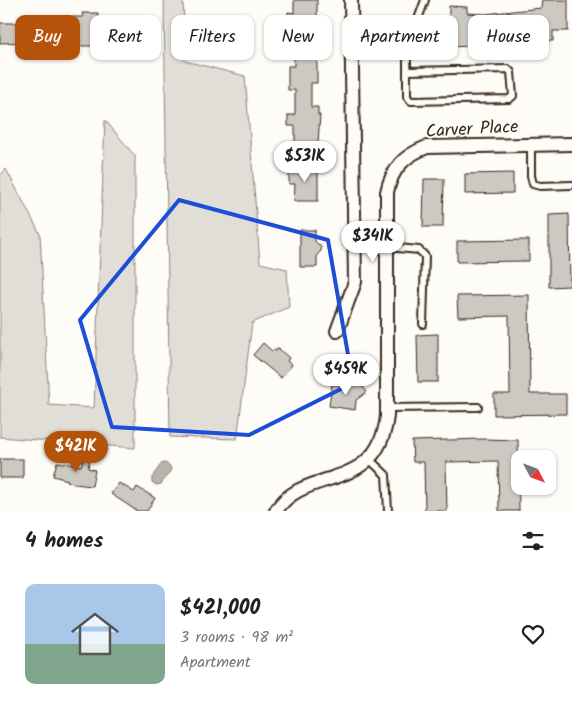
<!DOCTYPE html>
<meta charset="utf-8">
<style>
body{margin:0;font-family:Kalam,sans-serif;background:#f2f2f2;color:#222;height:100vh;display:flex;flex-direction:column;font-size:19px;white-space:nowrap}
*{box-sizing:border-box;margin:0}
p{font-size:16px;color:#767676}
.icon{flex:none;width:28px;height:28px;fill:none;stroke:currentColor;stroke-width:2;stroke-linecap:round;stroke-linejoin:round}
.map{position:relative;height:511px;overflow:hidden}
.side{display:flex;flex-direction:column;background:#fff;flex:1}
.side>*{flex:none}
.guide{position:absolute;left:15px;top:15px;width:542px;height:45px;display:flex;gap:10px}
.needle{width:32px;rotate:131deg}
.controls{position:absolute;left:511px;top:450px;display:grid;gap:10px}
.controls a{display:grid;place-items:center;width:45px;height:45px;border-radius:10px;background:#fff;box-shadow:0 1px 4px #0004;font-size:25px}
.price{position:absolute;translate:-50% -42px;padding:0 11px;border-radius:18px;background:#fff;color:#222;font-size:16px;line-height:32px;filter:drop-shadow(0 1px 2px #0008)}
.price::after{content:'';position:absolute;left:50%;top:30px;width:15px;height:11px;margin-left:-8px;background:inherit;clip-path:polygon(0 0,100% 0,50% 100%)}
.price.selected{background:#b45309;color:#fff}
ul{padding:0;list-style:none}
li{display:flex;align-items:center;gap:15px;height:125px;padding:0 25px}
li+li{border-top:1px solid #e0e0e0}
li span{display:grid;place-items:center;flex:none;width:140px;height:100px;border-radius:10px;color:#555}
li>.icon{margin-inline-start:auto}
span .icon{width:60px;height:60px;fill:#fffc;stroke-width:1}
li b{font-size:21px}
h2{display:flex;justify-content:space-between;align-items:center;height:60px;padding:0 25px;font-size:21px}
.tag{padding:0 18px;border-radius:10px;background:#fff;box-shadow:0 1px 4px #0004;font-size:18px;line-height:45px}
.tag.selected{background:#b45309;color:#fff}
.map>svg:first-child{display:block}
.green{fill:#e1ded7;stroke:#8e847a}
.water{fill:#bbb4ad;stroke:#887d74}
.building{fill:#cdc8c2;stroke:#3b2a1e}
.lines{fill:none;stroke-linecap:round;stroke-linejoin:round}
.service-casing{stroke:#3b2a1e;stroke-width:10}
.minor-casing{stroke:#3b2a1e;stroke-width:16}
.service{stroke:#fdfcf7;stroke-width:6}
.minor{stroke:#fdfcf7;stroke-width:12}
.marked{fill:none;stroke:#1d4ed8;stroke-width:4;stroke-linejoin:round}
.labels{text-anchor:middle;dominant-baseline:central;stroke-width:4;stroke-linejoin:round;paint-order:stroke}
.street-label{font-size:18px;fill:#3b2a1e;stroke:#fdfcf7}
</style>
<div class="map">
<svg width="572" height="511" viewBox="0 0 572 511">
<rect width="100%" height="100%" fill="#fdfcf7"/>
<filter id="ink" filterUnits="userSpaceOnUse"><feTurbulence type="fractalNoise" baseFrequency=".02" numOctaves="2"/><feDisplacementMap in="SourceGraphic" scale="10" xChannelSelector="R" yChannelSelector="G"/><feConvolveMatrix kernelMatrix="1 2 1 2 8 2 1 2 1" color-interpolation-filters="sRGB"/></filter>
<g filter="url(#ink)">
<g class="green">
<polygon points="164,0 183,0 185,61 245,76 260,263 287,269 289,307 252,323 237,439 170,437"/>
<polygon points="105,120 135,156 135,448 0,437 0,176 6,169 40,234 49,405 94,408"/>
</g>
<polygon class="water" points="165,463 170,466 171,470 161,484 156,485 152,482 152,478 161,464"/>
<g class="building">
<polygon points="294,0 317,0 317,83 311,83 311,107 318,107 318,115 320,115 318,143 295,143 295,126 288,126 288,115 295,115 295,90 288,90 288,66 294,66 293,24 288,24 288,12 294,13"/>
<polygon points="542,0 568,0 568,31 553,31 553,41 541,40 541,30 517,33 518,42 489,46 434,47 442,23 449,23 449,6 467,7 467,13 485,14 541,8"/>
<polygon points="82,13 98,13 98,46 77,46 77,39 60,39 60,17 83,17"/>
<polygon points="210,16 225,16 225,18 234,18 234,38 187,38 187,22 204,22 205,17 209,17"/>
<polygon points="0,23 36,23 36,42 0,43"/>
<polygon points="295,165 318,165 318,201 294,201 295,184 289,184 289,173 295,173"/>
<polygon points="513,173 513,193 465,194 465,174"/>
<polygon points="424,179 444,179 443,227 423,227"/>
<polygon points="569,214 570,286 549,287 549,215"/>
<polygon points="300,230 315,230 315,241 321,247 321,251 317,255 317,267 300,267"/>
<polygon points="529,240 529,261 457,262 457,241"/>
<polygon points="529,295 530,394 566,394 566,414 494,415 494,394 510,394 509,316 458,317 457,296"/>
<polygon points="438,334 438,382 418,382 417,335"/>
<polygon points="263,343 272,351 274,350 276,351 278,348 289,358 287,361 292,365 281,378 253,355"/>
<polygon points="358,381 367,392 356,400 355,410 329,406 332,384 351,387"/>
<polygon points="484,439 518,440 519,511 499,511 498,461 446,462 447,511 425,511 424,462 413,462 412,441"/>
<polygon points="84,456 90,458 88,468 95,470 92,486 74,484 67,481 68,480 53,476 57,462 81,466"/>
<rect x="0" y="459" width="23" height="19"/>
<polygon points="119,483 134,492 137,487 155,498 147,511 137,511 111,494"/>
</g>
<g class="lines">
<defs>
<g id="service">
<polyline points="407,71 508,69 511,72 513,96 509,99 411,101 407,97 407,49 425,0"/>
<polyline points="531,144 531,176 533,184 540,186 572,185"/>
<polyline points="387,247 419,250 425,256 423,324"/>
<polyline points="387,408 478,407"/>
<polyline points="368,458 386,475 388,511"/>
</g>
<g id="minor">
<polyline points="337,331 355,282 351,0"/>
<path d="M276,511C304,465 378,495 387,416V192C392,168 405,155 427,147L572,144"/>
</g>
</defs>
<use href="#service" class="service-casing"/>
<use href="#minor" class="minor-casing"/>
<use href="#service" class="service"/>
<use href="#minor" class="minor"/>
</g>
</g>
<path class="marked" d="M179,200L328,240L353,383L249,435L112,427L80,320Z"/>
<g class="labels">
<g class="street-label">
<text transform="translate(472 130) rotate(-3)">Carver Place</text>
</g>
</g>
</svg>
<div class="controls">
<a><svg class="needle" viewBox="-14 -14 28 28"><path d="M0-13l5 13h-10z" fill="#e53935"/><path d="M0 13l5-13h-10z" fill="#767676"/></svg></a>
</div>
<b class="price" style="left:305px;top:183px">$531K</b>
<b class="price" style="left:373px;top:263px">$341K</b>
<b class="price" style="left:346px;top:396px">$459K</b>
<b class="price selected" style="left:76px;top:473px">$421K</b>
<div class="guide">
<a class="tag selected">Buy</a>
<a class="tag">Rent</a>
<a class="tag">Filters</a>
<a class="tag">New</a>
<a class="tag">Apartment</a>
<a class="tag">House</a>
</div>
</div>
<section class="side">
<h2>4 homes<svg class="icon" aria-label="filters" viewBox="0 0 24 24"><path d="M4 7h16M4 17h16"/><circle cx="9" cy="7" r="2"/><circle cx="15" cy="17" r="2"/></svg></h2>
<ul>
<li><span style="background:linear-gradient(#a9c7e8 60%,#7fa58c 0)"><svg class="icon" aria-label="home" viewBox="0 0 24 24"><path d="M3 11l9-7 9 7M6 9v11h12V9"/></svg></span><div><b>$421,000</b><p>3 rooms · 98 m²</p><p>Apartment</p></div><svg class="icon" aria-label="heart" viewBox="0 0 24 24"><path d="M12 20l-8-8c-3-5 5-10 8-4 3-6 11-1 8 4z"/></svg></li>
</ul>
</section>
